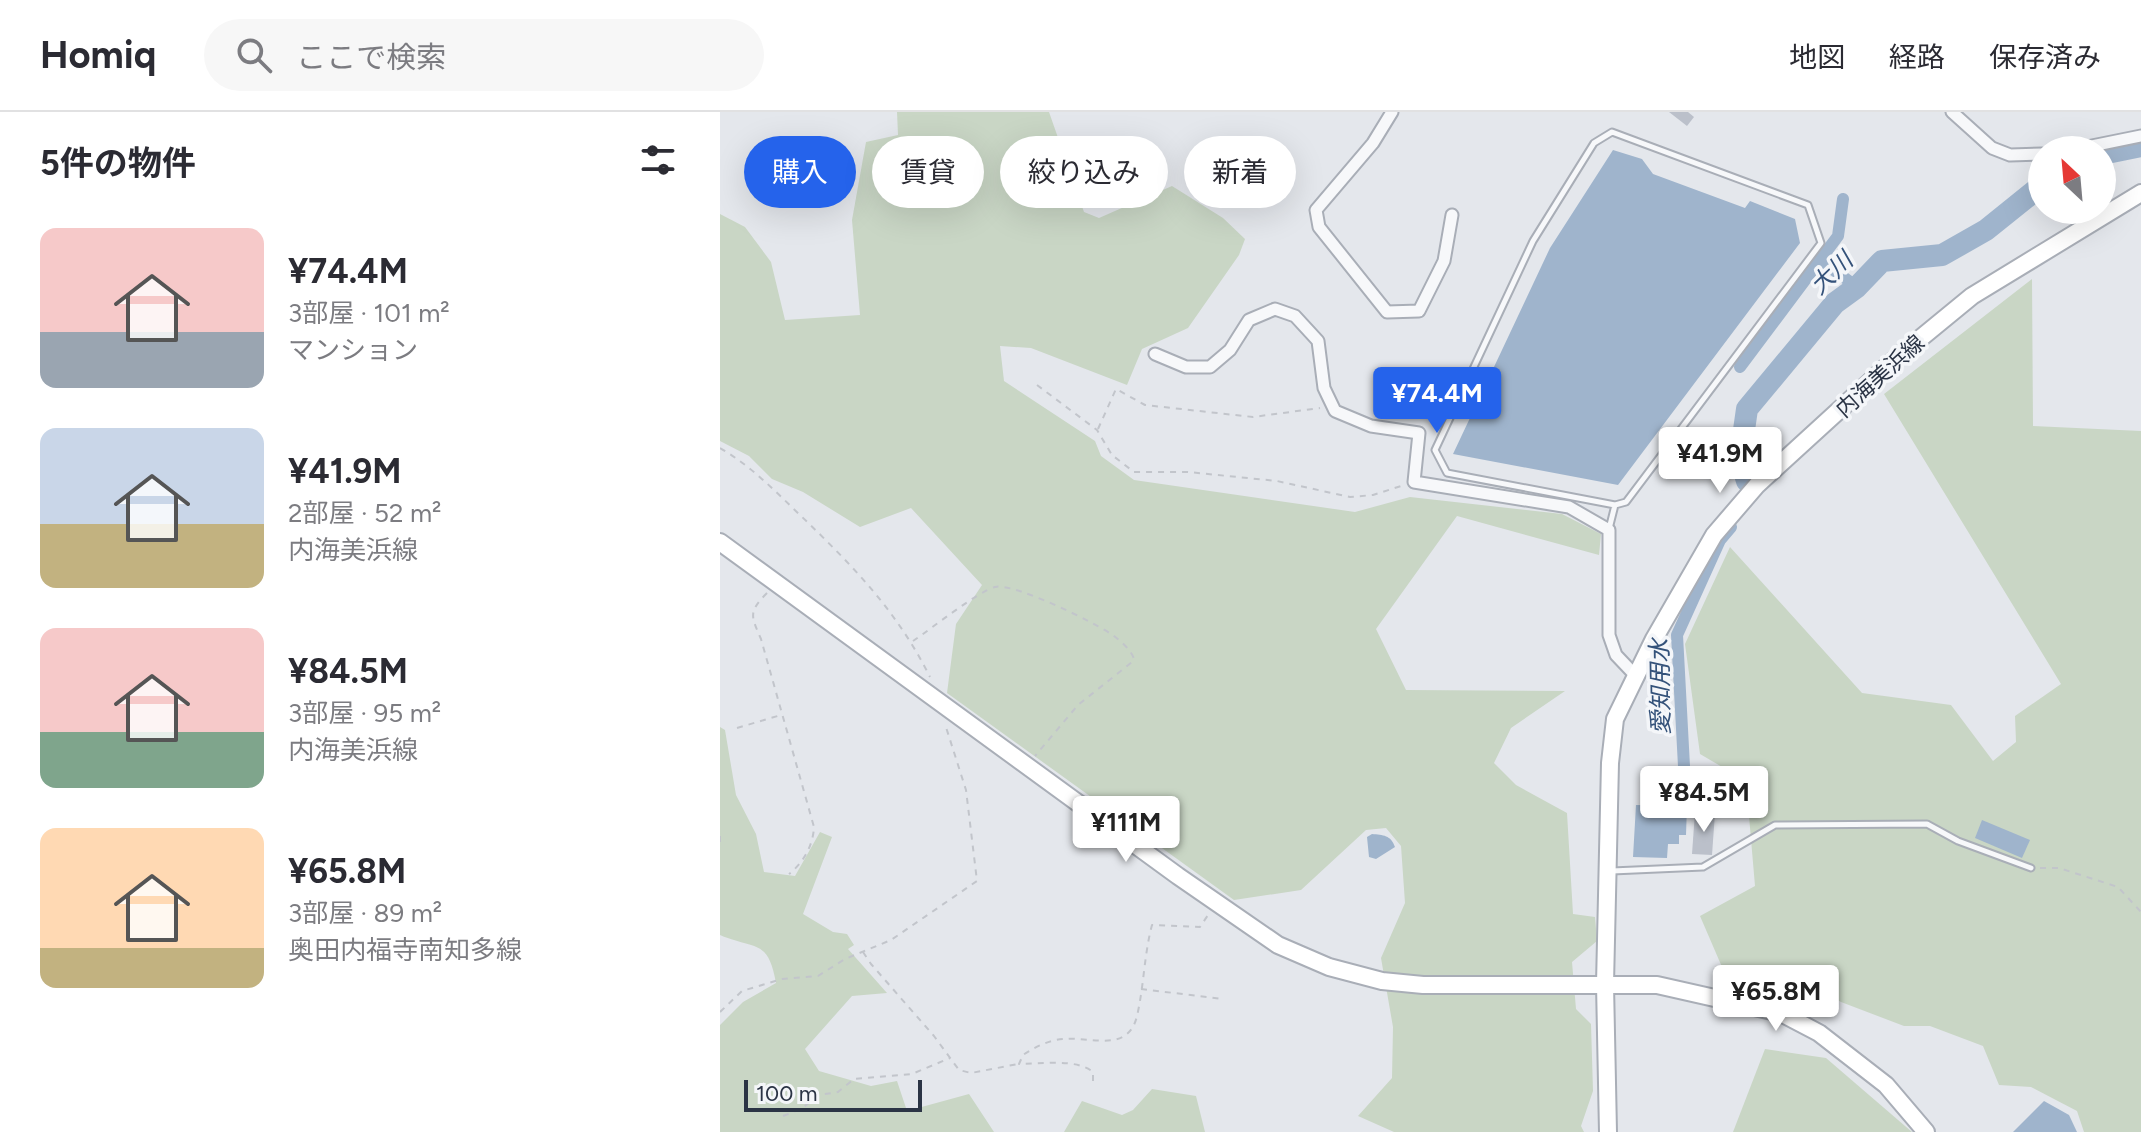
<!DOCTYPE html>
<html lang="ja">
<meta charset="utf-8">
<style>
body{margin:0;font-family:Figtree,"Noto Sans JP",sans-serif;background:#f7f7f7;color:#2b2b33;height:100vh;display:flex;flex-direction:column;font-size:30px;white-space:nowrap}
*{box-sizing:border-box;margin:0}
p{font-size:26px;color:#7c7c81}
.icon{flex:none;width:44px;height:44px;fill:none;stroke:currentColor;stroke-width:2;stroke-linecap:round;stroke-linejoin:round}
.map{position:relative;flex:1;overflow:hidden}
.sheet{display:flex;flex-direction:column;background:#fff;width:720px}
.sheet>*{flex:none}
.top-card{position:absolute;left:24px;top:24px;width:760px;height:72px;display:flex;gap:16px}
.needle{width:52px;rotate:334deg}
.fabs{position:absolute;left:1308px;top:24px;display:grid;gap:16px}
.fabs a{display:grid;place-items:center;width:88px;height:88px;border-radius:50%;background:#fff;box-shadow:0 8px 32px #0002;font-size:40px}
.scale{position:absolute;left:24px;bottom:20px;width:178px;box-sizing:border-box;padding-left:8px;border:4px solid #2b3445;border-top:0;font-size:22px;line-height:28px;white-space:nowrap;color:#2b3445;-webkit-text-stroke:6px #f4f6f9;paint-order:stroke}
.price{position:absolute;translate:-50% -68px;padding:0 18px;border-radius:8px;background:#fff;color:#222;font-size:26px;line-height:52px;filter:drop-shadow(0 2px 4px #0008)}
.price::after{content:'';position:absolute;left:50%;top:48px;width:24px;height:18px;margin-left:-12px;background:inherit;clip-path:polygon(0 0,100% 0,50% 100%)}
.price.selected{background:#2563eb;color:#fff}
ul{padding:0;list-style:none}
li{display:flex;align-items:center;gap:24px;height:200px;padding:0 40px}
li span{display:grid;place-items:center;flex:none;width:224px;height:160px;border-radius:16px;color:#555}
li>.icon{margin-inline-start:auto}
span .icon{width:96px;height:96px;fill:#fffc;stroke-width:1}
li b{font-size:34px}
h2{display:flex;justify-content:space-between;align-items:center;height:96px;padding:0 40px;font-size:34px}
.chip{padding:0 28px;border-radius:36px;background:#fff;box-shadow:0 8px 32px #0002;font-size:28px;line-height:72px}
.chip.selected{background:#2563eb;color:#fff}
header{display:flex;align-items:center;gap:48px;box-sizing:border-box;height:112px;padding:0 40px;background:#fff;border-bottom:2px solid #e1e1e2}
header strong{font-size:38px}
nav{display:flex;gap:44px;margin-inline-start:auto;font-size:28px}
.search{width:560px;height:72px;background:#f7f7f7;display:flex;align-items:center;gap:20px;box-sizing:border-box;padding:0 28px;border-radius:44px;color:#7c7c81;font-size:30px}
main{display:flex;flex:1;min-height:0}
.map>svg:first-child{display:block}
.green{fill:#c9d6c5}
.water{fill:#9fb4cc}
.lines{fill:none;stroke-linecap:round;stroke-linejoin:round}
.canal{stroke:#9fb4cc;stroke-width:12}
.river{stroke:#9fb4cc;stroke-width:22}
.building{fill:#bbc0ca}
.lane-casing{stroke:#a9aeb7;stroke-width:9}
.street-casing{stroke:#a9aeb7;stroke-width:15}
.secondary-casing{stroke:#a9aeb7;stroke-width:20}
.path{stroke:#c2c5cb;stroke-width:2;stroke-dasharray:6 6;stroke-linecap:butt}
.lane{stroke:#f7f8fa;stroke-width:5}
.street{stroke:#f7f8fa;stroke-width:11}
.secondary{stroke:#fff;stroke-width:16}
.labels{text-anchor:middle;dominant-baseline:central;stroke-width:7;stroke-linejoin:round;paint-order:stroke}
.street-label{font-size:22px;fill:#2b3445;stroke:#f4f6f9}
.water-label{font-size:24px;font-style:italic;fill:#34527a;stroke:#f4f6f9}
</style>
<header>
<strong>Homiq</strong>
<div class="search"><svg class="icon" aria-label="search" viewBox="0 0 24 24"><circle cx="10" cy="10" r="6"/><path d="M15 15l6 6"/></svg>ここで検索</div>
<nav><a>地図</a><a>経路</a><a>保存済み</a></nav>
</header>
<main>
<section class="sheet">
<h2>5件の物件<svg class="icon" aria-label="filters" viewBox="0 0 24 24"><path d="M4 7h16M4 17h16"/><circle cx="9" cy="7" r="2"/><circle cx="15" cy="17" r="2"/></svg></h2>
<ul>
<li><span style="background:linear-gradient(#f6c9c9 65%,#9aa5b1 0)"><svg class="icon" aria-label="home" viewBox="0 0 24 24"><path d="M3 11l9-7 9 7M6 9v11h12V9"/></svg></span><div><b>¥74.4M</b><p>3部屋 · 101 m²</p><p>マンション</p></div></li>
<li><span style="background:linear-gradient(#c9d6e8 60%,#c2b280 0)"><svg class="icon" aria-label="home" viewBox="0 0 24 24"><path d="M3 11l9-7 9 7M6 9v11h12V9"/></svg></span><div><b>¥41.9M</b><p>2部屋 · 52 m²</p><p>内海美浜線</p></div></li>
<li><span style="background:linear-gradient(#f6c9c9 65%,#7fa58c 0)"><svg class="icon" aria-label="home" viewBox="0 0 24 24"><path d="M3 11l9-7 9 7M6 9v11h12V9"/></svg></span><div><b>¥84.5M</b><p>3部屋 · 95 m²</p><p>内海美浜線</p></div></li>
<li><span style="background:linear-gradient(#ffd9b3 75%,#c2b280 0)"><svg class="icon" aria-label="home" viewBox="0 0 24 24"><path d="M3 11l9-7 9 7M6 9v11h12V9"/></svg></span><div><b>¥65.8M</b><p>3部屋 · 89 m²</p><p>奥田内福寺南知多線</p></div></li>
</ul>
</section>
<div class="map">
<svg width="1421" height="1020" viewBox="0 0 1421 1020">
<rect width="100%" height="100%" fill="#e4e7ec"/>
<g class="green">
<polygon points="177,0 329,0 364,100 379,106 452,74 503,106 525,127 519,143 468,216 422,237 407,273 311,236 280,234 284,269 375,329 381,344 414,368 635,400 690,385 842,402 881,422 879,443 737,404 656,517 686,578 845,579 791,616 774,651 796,673 847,701 853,802 875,805 877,829 852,850 856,897 871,912 873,979 861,1014 864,1020 674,1020 638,1004 672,966 673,915 661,846 685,791 681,734 666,716 646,718 581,778 514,788 227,581 236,512 262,473 191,396 140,415 83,380 52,367 29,344 0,329 0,102 25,115 51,150 65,208 140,203 132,108 146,30 178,23"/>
<polygon points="1312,167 1313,314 1421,319 1421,1020 1364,1020 1357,999 1311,975 1279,973 1263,934 1210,914 1184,914 1121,890 1085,870 1038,871 1002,855 980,804 1035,774 1026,669 980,642 965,532 1010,435 1142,581 1231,593 1273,649 1296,630 1295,604 1341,572 1164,282"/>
<path d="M0,615L5,618L16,683L36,722L44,760L75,764L100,720L112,725L83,802L113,820L127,822L134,833L128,837L167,881L132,884L85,937L99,959L151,974L177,969L187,999L249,982L274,1020H0V913L23,890L56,871C48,826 35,838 0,823Z"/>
<polygon points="1045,937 1106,946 1192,1020 1013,1020"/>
<polygon points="432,977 476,984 485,1020 344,1020 362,989 402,1003 413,998"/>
</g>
<g class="water">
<polygon points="893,38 922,47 933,62 1025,96 1030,89 1075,107 1080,131 898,373 733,342 830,136"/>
<polygon points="916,693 967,694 966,723 959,723 959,732 948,732 947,746 913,745"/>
<polygon points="1262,708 1310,728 1302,746 1255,726"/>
<path d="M652,722C663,723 671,723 675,735L656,747L649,745L647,725Z"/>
<polygon points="1324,989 1349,1003 1357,1020 1293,1020"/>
</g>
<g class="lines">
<g class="canal">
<polyline points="1100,148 1137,175"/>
<polyline points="1020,255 1118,124 1123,87"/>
<polyline points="965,673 957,523 1000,428 1011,415"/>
</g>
<g class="river">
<polyline points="1382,42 1421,34"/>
<polyline points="1027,369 1020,346 1027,297 1115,191 1137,175 1162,149 1222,143 1266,118 1322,73"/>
</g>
</g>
<g class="building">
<polygon points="949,0 968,0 974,5 967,14"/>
<polygon points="975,700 995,701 992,743 972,742"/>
</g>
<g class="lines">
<defs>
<g id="lane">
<polyline points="889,417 895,393 906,390 1101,131 1088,93 892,20 874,31 813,129 715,338 727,361 895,393"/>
<polyline points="892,759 983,755 1055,713 1207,712 1238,729 1311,756"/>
</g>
<g id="street">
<polyline points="672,0 653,31 596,98 599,115 667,200 699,199 724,149 732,103"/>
<polyline points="1232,0 1272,36 1290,43 1322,42"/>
<polyline points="1352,38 1421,24"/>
<polyline points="435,242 466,255 490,255 510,238 529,208 555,197 575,204 598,229 604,276 615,299 651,314 699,321 694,370 849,395 889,418 889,523 896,543 915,563"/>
</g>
<g id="secondary">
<polyline points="0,430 458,764 558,833 609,855 662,869 703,873 937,873 1061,901 1099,921 1166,973 1206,1020"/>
<polyline points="888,1020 885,872 890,651 895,607 934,527 994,423 1037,373 1174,248 1252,184 1421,81"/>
</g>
</defs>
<use href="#lane" class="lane-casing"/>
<use href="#street" class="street-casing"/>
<use href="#secondary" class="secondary-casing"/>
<g class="path">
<polyline points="317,273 377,318 392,343 414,360 468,360 557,369 630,385 653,383 681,374"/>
<polyline points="378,317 396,277 425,293 533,305 600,296"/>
<path d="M0,336C31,354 54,378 80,403C133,454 177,499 210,565"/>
<path d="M47,481C28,500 31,504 41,527L94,715C93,734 83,751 69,762"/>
<path d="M193,529C211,517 257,480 275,475C293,470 378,512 394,524C402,530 411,538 414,547L412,550L358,593L315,644"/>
<polyline points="17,616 61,603"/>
<polyline points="0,724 0,730"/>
<polyline points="1320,756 1339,756 1398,775 1421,800"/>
<polyline points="143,840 151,852 214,924 239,958 251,961 298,952"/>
<polyline points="421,877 503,887"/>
<polyline points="0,900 22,879 62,867 98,864 125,847 171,828 257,769 246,678 225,612"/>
<path d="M373,969V960C356,946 321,952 299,952L303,943C315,935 329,928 343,927C370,924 408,942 417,904C424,874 424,843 432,813L480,815L488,803"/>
<polyline points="63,1004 81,997 99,983 118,980 134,967 192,962 230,946"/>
</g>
<use href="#lane" class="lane"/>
<use href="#street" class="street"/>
<use href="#secondary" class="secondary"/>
</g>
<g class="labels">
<g class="street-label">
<text transform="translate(1160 264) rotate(-42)">内海美浜線</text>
</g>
<g class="water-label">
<text transform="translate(1111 161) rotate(-44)">大川</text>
<text transform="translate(940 575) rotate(-91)">愛知用水</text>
</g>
</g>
</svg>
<div class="fabs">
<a><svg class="needle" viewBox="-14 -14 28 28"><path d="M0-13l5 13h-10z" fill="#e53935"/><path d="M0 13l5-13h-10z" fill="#7c7c81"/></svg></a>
</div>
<div class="scale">100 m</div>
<b class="price selected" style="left:717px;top:323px">¥74.4M</b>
<b class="price" style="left:1000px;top:383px">¥41.9M</b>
<b class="price" style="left:984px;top:722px">¥84.5M</b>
<b class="price" style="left:406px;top:752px">¥111M</b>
<b class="price" style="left:1056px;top:921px">¥65.8M</b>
<div class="top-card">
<a class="chip selected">購入</a>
<a class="chip">賃貸</a>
<a class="chip">絞り込み</a>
<a class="chip">新着</a>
</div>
</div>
</main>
